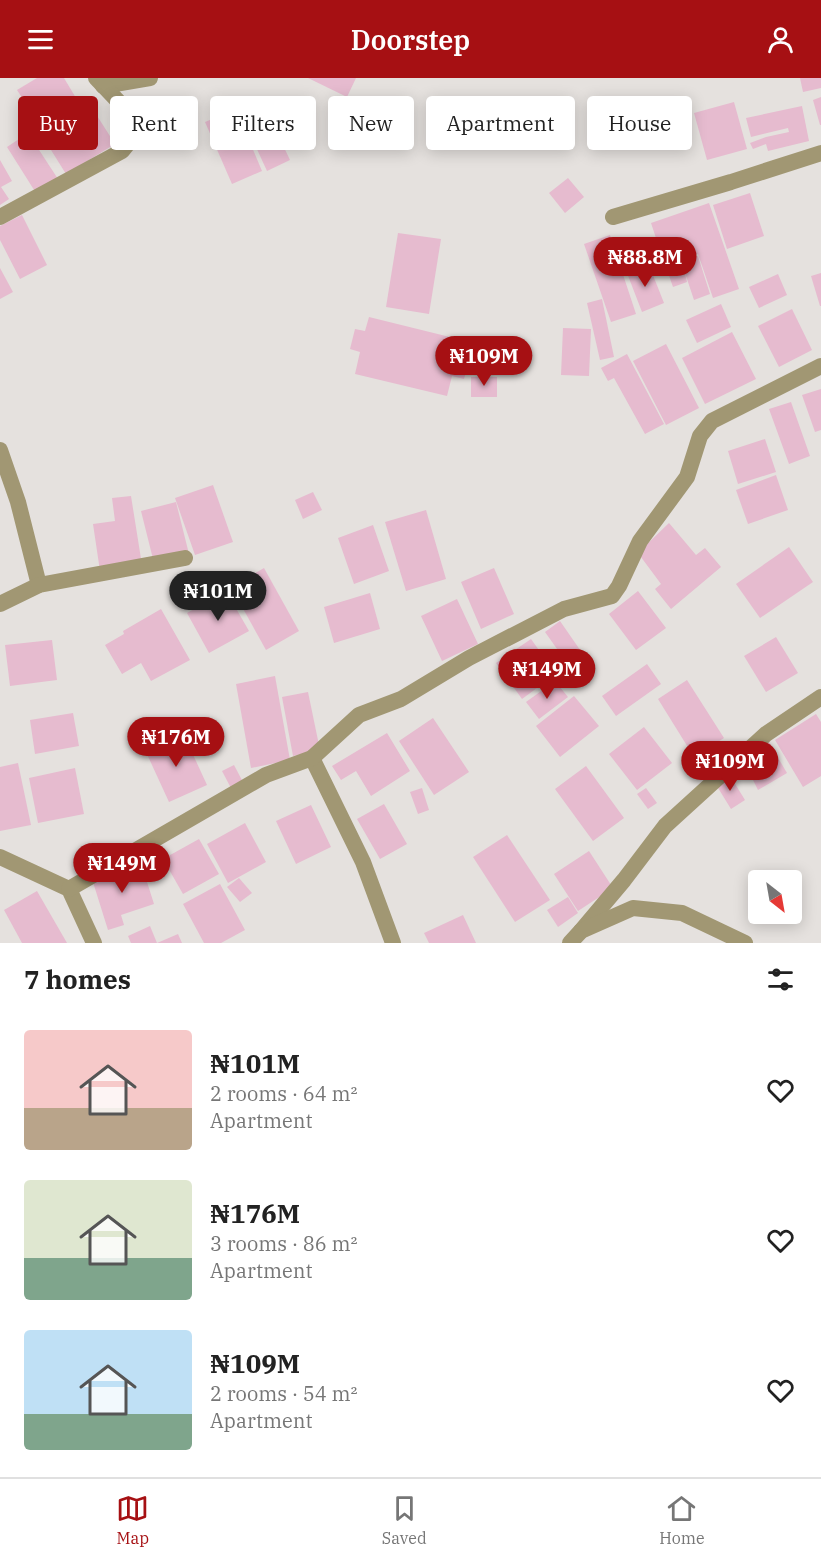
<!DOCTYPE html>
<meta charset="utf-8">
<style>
body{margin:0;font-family:"IBM Plex Serif",serif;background:#f2f2f2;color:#222;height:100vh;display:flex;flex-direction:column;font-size:22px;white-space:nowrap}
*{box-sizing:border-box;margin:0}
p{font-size:20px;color:#767676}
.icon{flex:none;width:33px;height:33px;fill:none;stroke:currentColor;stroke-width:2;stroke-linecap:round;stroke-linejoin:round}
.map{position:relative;height:865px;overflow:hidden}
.details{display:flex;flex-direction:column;background:#fff;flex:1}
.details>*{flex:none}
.banner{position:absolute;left:18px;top:18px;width:786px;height:54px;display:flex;gap:12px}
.needle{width:39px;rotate:149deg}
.controls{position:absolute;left:748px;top:792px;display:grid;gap:12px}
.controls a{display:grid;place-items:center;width:54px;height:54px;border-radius:6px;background:#fff;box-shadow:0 3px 15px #0003;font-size:30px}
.price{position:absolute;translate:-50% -51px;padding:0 14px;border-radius:21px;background:#a61013;color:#fff;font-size:20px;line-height:39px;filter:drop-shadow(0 2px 3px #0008)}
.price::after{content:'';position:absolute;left:50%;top:36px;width:18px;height:14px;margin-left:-9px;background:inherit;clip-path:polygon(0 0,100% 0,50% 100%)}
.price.on{background:#222;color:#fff}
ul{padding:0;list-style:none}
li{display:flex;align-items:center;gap:18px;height:150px;padding:0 24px}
li span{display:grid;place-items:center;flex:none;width:168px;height:120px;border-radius:6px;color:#555}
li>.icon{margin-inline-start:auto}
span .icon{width:72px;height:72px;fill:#fffc;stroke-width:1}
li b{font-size:26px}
h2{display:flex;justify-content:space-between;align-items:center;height:72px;padding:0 24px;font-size:26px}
.tag{padding:0 21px;border-radius:6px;background:#fff;box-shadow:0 3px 15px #0003;font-size:21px;line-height:54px}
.tag.on{background:#a61013;color:#fff}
header{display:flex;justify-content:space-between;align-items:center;height:78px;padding:0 24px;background:#a61013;color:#fff;font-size:27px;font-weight:600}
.dock{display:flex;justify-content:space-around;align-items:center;height:84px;border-top:2px solid #e0e0e0;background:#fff;font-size:16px;color:#767676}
.dock a{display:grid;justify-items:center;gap:3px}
.dock .on{color:#a61013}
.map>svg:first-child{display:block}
.building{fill:#e6bbcf}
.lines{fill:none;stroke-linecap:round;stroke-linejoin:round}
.minor{stroke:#a19773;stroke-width:16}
</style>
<header><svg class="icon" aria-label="menu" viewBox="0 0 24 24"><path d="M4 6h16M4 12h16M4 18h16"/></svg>Doorstep<svg class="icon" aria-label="person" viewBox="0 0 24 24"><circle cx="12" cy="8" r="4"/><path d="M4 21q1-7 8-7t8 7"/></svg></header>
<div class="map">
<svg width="821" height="865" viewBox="0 0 821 865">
<rect width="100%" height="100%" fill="#e5e1de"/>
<g class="building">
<polygon points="37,0 64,0 76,20 38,44 17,12"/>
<polygon points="308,0 356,0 347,19"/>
<polygon points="800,0 821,0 821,10 803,14"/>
<polygon points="821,19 821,47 820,47 813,22"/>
<polygon points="261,21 290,82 267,93 239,32"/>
<polygon points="734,24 747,71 707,82 694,35"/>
<polygon points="802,28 809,63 768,73 766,66 753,71 750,65 766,59 789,54 788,50 751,59 746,40"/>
<polygon points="236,31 262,93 232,106 205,44"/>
<polygon points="94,33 115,66 66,96 46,64"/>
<polygon points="28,55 58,101 36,115 7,69"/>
<polygon points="0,82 12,103 1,109 9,121 0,127"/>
<polygon points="568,100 584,119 565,135 549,115"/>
<polygon points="750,115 764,158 727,171 713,127"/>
<polygon points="709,125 739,211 713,220 698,176 665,187 651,145"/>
<polygon points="22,137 47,187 20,201 0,162 0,148"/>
<polygon points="398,155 441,161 429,236 386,229"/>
<polygon points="610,157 636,236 611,244 584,166"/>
<polygon points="698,178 710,216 694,222 685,195 687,204 673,209 666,189"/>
<polygon points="649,187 664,225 642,234 627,195"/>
<polygon points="0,190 13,214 0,221"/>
<polygon points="821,195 821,228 820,228 811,198"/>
<polygon points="778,196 787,217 759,230 749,209"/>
<polygon points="602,221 614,279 600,282 587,225"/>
<polygon points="721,226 731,249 697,265 686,242"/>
<polygon points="792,231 812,272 779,289 758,248"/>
<polygon points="369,239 462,262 457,280 469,283 464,301 452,298 447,318 355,296 360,274 350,271 355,251 365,253"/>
<polygon points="563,250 591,251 589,298 561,297"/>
<polygon points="732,254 756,301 705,326 682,280"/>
<polygon points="666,266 699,330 666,347 633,283"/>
<polygon points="627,276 664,346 645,356 614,300 608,303 601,290"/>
<rect x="471" y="299" width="26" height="20"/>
<polygon points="821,311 821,352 815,354 802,317"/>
<polygon points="791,324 810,378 789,386 769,331"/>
<polygon points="765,361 776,394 738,406 728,373"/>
<polygon points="776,397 788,432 748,446 736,412"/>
<polygon points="213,407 233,464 195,477 175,420"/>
<polygon points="313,414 322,432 303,441 295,422"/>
<polygon points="131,418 142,487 100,493 93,446 115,443 112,420"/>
<polygon points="176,424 189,476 154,485 141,433"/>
<polygon points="426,432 446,501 406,513 385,444"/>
<polygon points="669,445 696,477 705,470 721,489 671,531 655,511 661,506 638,475"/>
<polygon points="373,447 389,493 354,506 338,460"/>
<polygon points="789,469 813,504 760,540 736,506"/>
<polygon points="264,490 299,553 266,572 231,509"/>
<polygon points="494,490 514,536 481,551 461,504"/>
<polygon points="226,513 249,553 209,575 187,535"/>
<polygon points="638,513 666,550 636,572 609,536"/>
<polygon points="370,515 380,551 334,565 324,529"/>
<polygon points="457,521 478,566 442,583 421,538"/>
<polygon points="161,531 190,582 151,603 141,585 122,596 105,567 124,556 123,553"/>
<polygon points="560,543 587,582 572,592 545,554"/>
<polygon points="776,559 798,595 766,614 744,578"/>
<polygon points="531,561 556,596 522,621 496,585"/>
<polygon points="52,562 57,602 10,608 5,567"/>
<polygon points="647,586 661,606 616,638 602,618"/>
<polygon points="275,598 290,682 251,690 236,606"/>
<polygon points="687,602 724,660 694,679 658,621"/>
<polygon points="555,603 568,619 539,641 526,624"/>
<polygon points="308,614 320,672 293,678 282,619"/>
<polygon points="574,618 599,648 560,679 536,648"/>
<polygon points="73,635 79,668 35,676 30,642"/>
<polygon points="816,636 821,644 821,698 803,709 775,662"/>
<polygon points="433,640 469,694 434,717 399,663"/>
<polygon points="644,649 672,685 637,712 609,676"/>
<polygon points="387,655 410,693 371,718 356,693 341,702 332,688"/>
<polygon points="184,657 207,707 169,724 146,674"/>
<polygon points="767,661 787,695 758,712 742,680"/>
<polygon points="18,685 31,747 0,753 0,689"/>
<polygon points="234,687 244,706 232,712 222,693"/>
<polygon points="586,688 624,740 593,763 555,711"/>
<polygon points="75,690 84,736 38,745 29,700"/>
<polygon points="729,696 745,722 731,731 715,705"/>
<polygon points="422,710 429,732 418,736 410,714"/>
<polygon points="646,710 657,725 648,731 637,716"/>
<polygon points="384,726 407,766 380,781 357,741"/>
<polygon points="311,727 331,769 296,786 276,743"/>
<polygon points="245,745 266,784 228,805 207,766"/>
<polygon points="507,757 550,822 515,844 473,779"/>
<polygon points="199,761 219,796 183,816 163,781"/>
<polygon points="589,773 613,810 578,833 554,796"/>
<polygon points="141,785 154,826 121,837 124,847 108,852 92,801"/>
<polygon points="239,800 252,815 240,824 227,809"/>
<polygon points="220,806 245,852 221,865 204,865 183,826"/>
<polygon points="37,813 67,865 22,865 4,832"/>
<polygon points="568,819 578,835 558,849 547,832"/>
<polygon points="463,837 476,865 429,865 424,855"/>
<polygon points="150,848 157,865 131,865 128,858"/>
<polygon points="178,856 182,865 157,865"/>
</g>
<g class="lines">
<g class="minor">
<polyline points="103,8 150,0"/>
<polyline points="0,139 122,73 131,62 135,41 96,0"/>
<polyline points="613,139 731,104 821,75"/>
<polyline points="0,372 18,424 39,507"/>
<polyline points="0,526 39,507 185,480"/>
<polyline points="312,680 363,784 393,865"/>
<polyline points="0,779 69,811 94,865"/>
<polyline points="69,811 266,697 312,680 359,637 401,621 469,580 564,531 612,518 619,508 640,463 687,399 700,358 712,343 821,288"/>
<polyline points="581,853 624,802 665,748 766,656 821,619"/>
<polyline points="570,865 581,853 633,830 682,835 745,865"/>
</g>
</g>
</svg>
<div class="controls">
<a><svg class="needle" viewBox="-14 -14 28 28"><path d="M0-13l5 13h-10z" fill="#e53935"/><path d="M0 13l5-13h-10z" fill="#767676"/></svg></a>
</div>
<b class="price" style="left:645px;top:210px">₦88.8M</b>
<b class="price" style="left:484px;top:309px">₦109M</b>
<b class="price on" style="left:218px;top:544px">₦101M</b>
<b class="price" style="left:547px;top:622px">₦149M</b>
<b class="price" style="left:176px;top:690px">₦176M</b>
<b class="price" style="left:730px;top:714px">₦109M</b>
<b class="price" style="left:122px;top:816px">₦149M</b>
<div class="banner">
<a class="tag on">Buy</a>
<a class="tag">Rent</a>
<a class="tag">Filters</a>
<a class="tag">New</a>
<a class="tag">Apartment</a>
<a class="tag">House</a>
</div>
</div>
<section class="details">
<h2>7 homes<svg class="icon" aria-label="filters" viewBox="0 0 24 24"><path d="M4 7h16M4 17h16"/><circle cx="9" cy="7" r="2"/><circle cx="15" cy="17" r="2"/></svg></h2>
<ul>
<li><span style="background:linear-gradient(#f6c9c9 65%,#b9a48a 0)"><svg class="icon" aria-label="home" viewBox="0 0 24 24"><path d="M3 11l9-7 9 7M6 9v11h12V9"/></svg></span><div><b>₦101M</b><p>2 rooms · 64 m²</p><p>Apartment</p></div><svg class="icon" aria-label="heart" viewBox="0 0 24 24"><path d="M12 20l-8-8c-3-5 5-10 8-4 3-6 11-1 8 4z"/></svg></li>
<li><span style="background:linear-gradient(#dfe7d0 65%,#7fa58c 0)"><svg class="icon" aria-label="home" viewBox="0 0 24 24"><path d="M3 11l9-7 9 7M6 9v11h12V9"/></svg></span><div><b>₦176M</b><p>3 rooms · 86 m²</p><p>Apartment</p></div><svg class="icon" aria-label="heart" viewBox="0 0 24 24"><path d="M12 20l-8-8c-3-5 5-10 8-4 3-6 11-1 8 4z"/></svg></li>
<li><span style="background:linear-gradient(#bfe0f5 70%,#7fa58c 0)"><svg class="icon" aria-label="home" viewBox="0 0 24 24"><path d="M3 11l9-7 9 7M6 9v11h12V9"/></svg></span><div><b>₦109M</b><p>2 rooms · 54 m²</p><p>Apartment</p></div><svg class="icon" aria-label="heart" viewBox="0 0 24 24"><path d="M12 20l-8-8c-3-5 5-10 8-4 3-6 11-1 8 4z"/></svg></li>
</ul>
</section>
<nav class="dock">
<a class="on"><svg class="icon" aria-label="map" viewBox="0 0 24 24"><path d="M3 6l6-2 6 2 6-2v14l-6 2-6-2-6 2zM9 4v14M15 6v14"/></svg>Map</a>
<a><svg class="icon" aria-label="saved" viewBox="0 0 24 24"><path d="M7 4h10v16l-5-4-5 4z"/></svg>Saved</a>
<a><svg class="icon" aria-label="home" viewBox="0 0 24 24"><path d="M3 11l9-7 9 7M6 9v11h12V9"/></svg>Home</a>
</nav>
